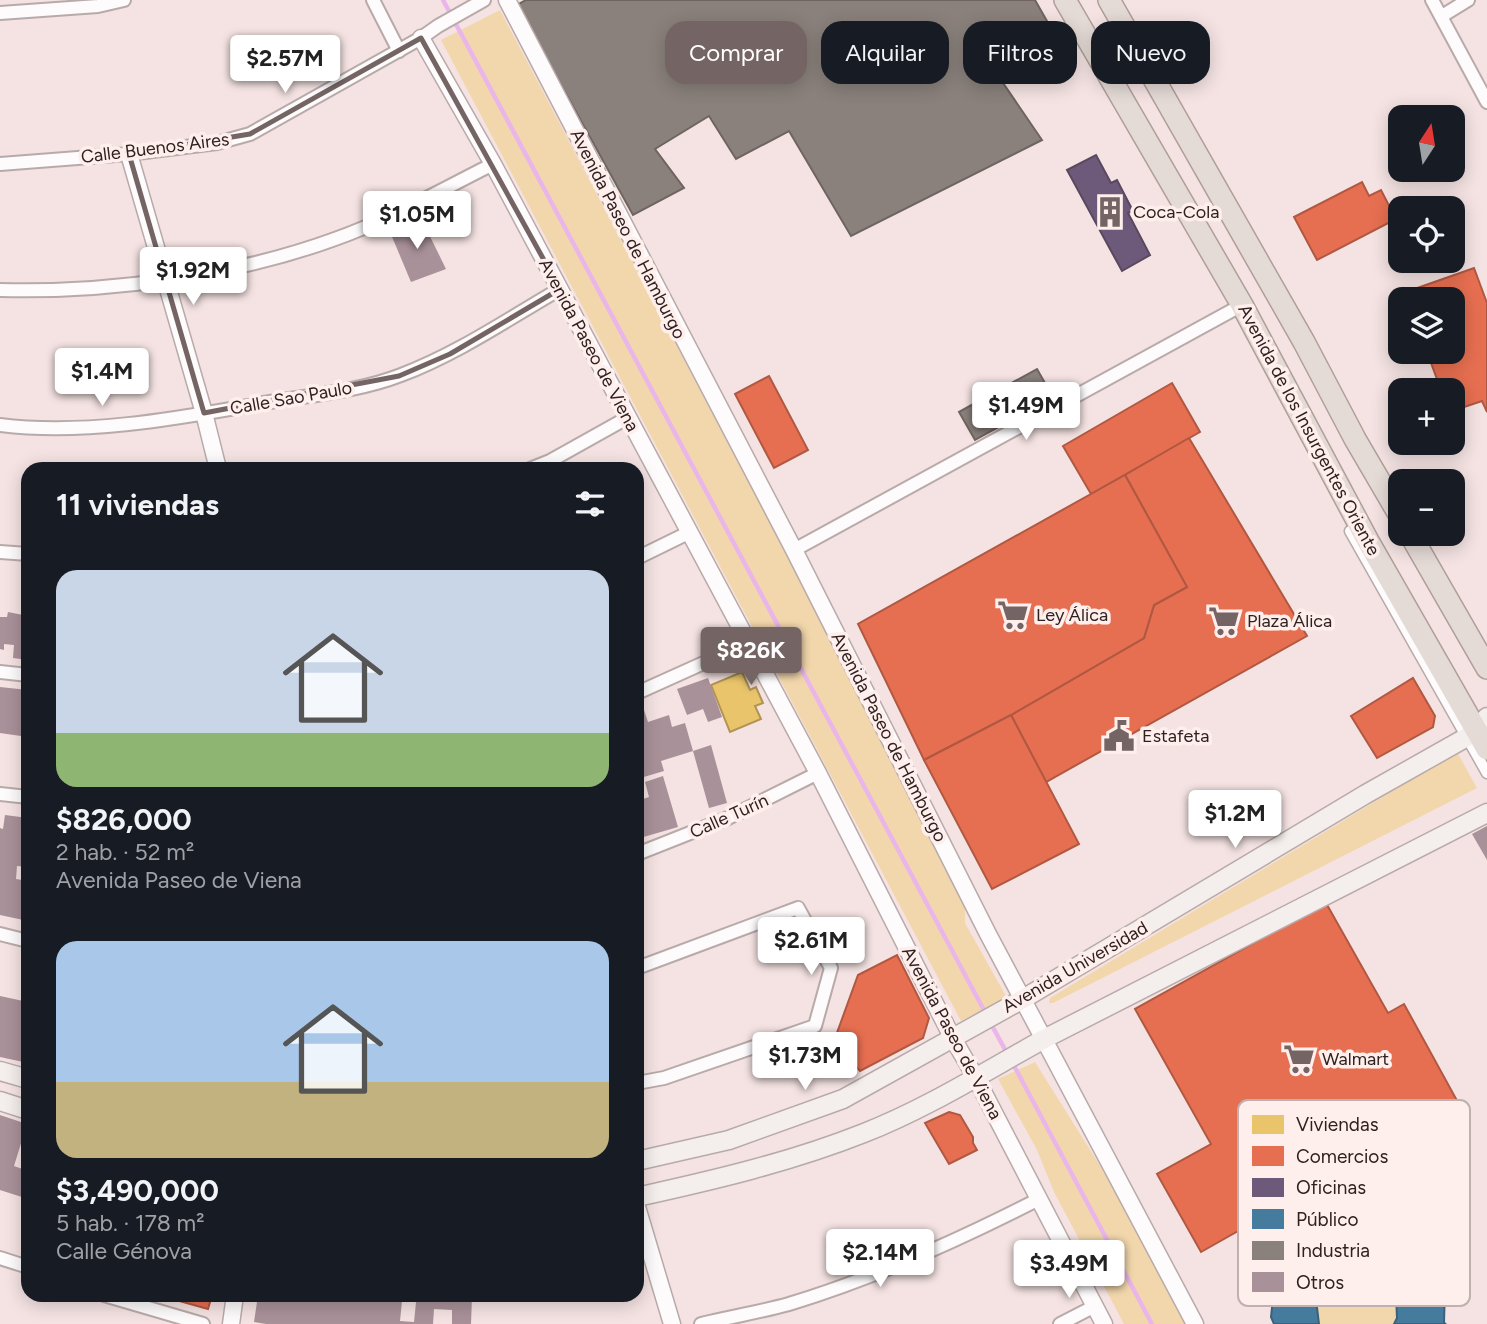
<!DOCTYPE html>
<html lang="es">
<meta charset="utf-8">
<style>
body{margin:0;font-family:Figtree,sans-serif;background:#242831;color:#f1f3f6;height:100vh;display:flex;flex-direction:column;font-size:26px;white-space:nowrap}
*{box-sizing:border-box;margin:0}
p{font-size:23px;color:#9ea1a6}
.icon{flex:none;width:38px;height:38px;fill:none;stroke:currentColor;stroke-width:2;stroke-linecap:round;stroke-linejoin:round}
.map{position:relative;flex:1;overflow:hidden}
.drawer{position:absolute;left:21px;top:462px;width:623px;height:840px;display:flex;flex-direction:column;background:#171b24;border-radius:21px;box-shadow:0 4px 18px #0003}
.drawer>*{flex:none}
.hud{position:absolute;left:665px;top:21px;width:665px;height:63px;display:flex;gap:14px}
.needle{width:46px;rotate:12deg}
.fabs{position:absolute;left:1388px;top:105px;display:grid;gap:14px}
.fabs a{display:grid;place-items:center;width:77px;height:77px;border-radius:14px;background:#171b24;box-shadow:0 4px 18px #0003;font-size:35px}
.price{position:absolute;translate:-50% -60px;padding:0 16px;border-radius:7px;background:#fff;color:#222;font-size:23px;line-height:46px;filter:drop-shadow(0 2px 4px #0008)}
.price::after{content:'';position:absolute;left:50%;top:42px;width:21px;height:16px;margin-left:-10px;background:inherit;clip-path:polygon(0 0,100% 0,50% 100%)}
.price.on{background:#746564;color:#fff}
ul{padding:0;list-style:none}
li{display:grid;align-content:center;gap:14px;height:371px;padding:0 35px}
li span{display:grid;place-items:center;height:217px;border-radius:21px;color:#555}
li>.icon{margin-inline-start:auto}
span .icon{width:126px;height:126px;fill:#fffc;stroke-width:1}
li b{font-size:30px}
h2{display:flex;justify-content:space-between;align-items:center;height:84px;padding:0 35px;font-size:30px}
.chip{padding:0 24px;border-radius:21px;background:#171b24;box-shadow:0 4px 18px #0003;font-size:24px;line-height:63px}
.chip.on{background:#746564;color:#fff}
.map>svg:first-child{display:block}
.green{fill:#f2d7ac}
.homes{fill:#e9c46a;stroke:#b19354;stroke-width:2}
.shops{fill:#e76f51;stroke:#b05842;stroke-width:2}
.offices{fill:#6d597a;stroke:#5a485f;stroke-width:2}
.public{fill:#457b9d;stroke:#3e6078;stroke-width:2}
.industry{fill:#8a817c;stroke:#6f6460;stroke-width:2}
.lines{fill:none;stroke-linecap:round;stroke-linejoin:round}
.stream{stroke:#eab6ea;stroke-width:4.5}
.building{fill:#a99199;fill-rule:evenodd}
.pedestrian-casing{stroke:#b9aaaa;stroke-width:13}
.minor-casing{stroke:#b9aaaa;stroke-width:16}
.tertiary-casing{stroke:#b9aaaa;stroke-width:19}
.secondary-casing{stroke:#b9aaaa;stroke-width:21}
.trunk-casing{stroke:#b09e97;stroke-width:24}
.pedestrian{stroke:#fdfbfb;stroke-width:10}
.minor{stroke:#fdfbfb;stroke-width:12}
.tertiary{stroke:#fdfbfb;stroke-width:16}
.secondary{stroke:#f4efec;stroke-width:18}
.trunk{stroke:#e4dad6;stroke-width:21}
.marked{fill:none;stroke:#746564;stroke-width:5;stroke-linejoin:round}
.labels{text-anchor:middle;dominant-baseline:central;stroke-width:7;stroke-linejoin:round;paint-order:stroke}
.street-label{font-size:18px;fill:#2f2120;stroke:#feefed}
.poi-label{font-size:18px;fill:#2f2120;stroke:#feefed;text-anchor:start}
.key{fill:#feefed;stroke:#c0b1b0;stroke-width:2}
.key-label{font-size:19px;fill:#2f2120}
</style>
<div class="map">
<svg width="1487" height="1324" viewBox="0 0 1487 1324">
<rect width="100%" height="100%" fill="#f4e3e2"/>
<g class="green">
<polygon points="500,10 965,894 965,923 1007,998 961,1021 441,40"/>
<polygon points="1457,752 1477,788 1053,1003 1049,1003 1050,998"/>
<polygon points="1035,1062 1104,1172 1185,1324 1124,1324 1054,1192 1037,1150 998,1079"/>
<path d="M1366,1268C1387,1279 1407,1298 1394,1324H1319C1310,1303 1322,1277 1343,1269C1350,1267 1359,1268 1366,1268Z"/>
</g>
<polygon class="homes" points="742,672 750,690 756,687 763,703 755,706 761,719 730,732 711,685"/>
<g class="shops">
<polygon points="1362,182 1369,196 1381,190 1396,219 1317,260 1294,217"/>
<polygon points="1474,268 1487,303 1487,412 1482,401 1452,411 1452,390 1441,390 1427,352 1452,352 1452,299 1408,299 1406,292"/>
<polygon points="769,376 808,450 774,468 735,394"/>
<polygon points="1172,383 1200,432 1091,494 1063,446"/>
<polygon points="1189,438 1307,636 1046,782 1011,715 1144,638 1154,605 1187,587 1125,475"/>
<polygon points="1125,475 1187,587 1154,605 1144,638 1011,715 924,760 858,624"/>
<polygon points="1413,678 1435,716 1433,727 1377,758 1351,716"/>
<polygon points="1011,715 1079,844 992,889 924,760"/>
<polygon points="1326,903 1388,1013 1404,1004 1460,1106 1201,1252 1157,1174 1211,1144 1135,1009"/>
<polygon points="897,955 929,1018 923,1038 860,1071 834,1041 858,975"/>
<polygon points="949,1112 960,1115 973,1137 973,1143 977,1150 949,1164 925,1123"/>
<polygon points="178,1295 212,1295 208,1309 176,1300"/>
</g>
<polygon class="offices" points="1096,155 1111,183 1117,180 1133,211 1128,213 1150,255 1122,271 1067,170"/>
<polygon class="public" points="1349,1225 1378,1230 1409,1249 1422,1239 1445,1288 1444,1323 1446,1324 1394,1324 1397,1318 1396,1296 1385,1278 1366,1268 1344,1269 1326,1280 1316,1299 1319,1324 1274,1324 1271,1317 1275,1279 1292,1250 1306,1238 1326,1229"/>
<g class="industry">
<polygon points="526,0 1035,0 1051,28 988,61 1042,140 851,236 789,131 736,159 709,116 655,149 684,188 633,215 517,5"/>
<polygon points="1037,369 1053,397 975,440 959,412"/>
</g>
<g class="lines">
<g class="stream">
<polyline points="443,0 986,1014"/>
<polyline points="990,1022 1008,1055"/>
<polyline points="1012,1062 1152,1324"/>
</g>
</g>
<g class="building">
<polygon points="421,218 446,269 411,282 390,232"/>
<polygon points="8,612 28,616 28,660 13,658 14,645 4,644 4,650 0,649 0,617 7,617"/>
<polygon points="708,678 722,717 708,722 703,709 687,715 677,689"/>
<polygon points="0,687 28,690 28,737 0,733"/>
<polygon points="644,710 648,722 669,715 672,727 685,723 693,751 661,761 664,771 637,779 637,712"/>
<polygon points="711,745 727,803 709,808 693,751"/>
<polygon points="663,776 678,827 640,838 637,834 637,801 649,797 645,782"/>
<polygon points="5,815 28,818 28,867 17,866 16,879 28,881 28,921 0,915 0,828 3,829"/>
<polygon points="1487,826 1487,860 1472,834"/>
<polygon points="0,996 28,1002 28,1063 0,1057"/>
<polygon points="0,1115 27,1124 14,1166 28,1171 28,1199 0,1190"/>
<path d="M258,1295L472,1297L471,1324H452V1310L434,1309L433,1324H266L254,1322ZM402,1301L416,1302L414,1322L400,1321Z"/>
</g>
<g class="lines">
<defs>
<polyline id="pedestrian" points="1350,531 1487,773"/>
<g id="minor">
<polyline points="373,0 399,51"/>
<polyline points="1432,0 1487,102"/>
<polyline points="0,13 98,6 124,0"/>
<polyline points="1442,16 1468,0"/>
<polyline points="0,164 129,154 217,143 250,134 421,38 438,26 484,0"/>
<path d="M0,290C107,293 234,276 335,239C389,220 441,190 493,164"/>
<path d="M0,425C88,436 184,417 270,402C313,395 360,391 401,375C457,354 508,319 560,289"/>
<polyline points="530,469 550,461 627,418"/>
<polyline points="794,550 1242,305"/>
<polyline points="0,552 28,554"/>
<polyline points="637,558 688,533"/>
<polyline points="0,672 28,675"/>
<polyline points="637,693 748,643"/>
<polyline points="0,794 28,797"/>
<polyline points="637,854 728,818 818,773"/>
<polyline points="0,934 28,941"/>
<polyline points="637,968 798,908 831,968 815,1026 664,1078 637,1083"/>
<polyline points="0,1258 28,1267"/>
<polyline points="104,1295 203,1324"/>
<path d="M701,1324C730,1317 760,1312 789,1304C875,1278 959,1240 1039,1199"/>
<polyline points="1060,1324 1095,1306"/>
</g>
<g id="tertiary">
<polyline points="507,0 794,550 988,934 1195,1324"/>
<polyline points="421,38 493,164 818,773 952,1037 976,1078 1104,1324"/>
<polyline points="129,154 204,413 218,469"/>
<polyline points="637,1207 672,1324"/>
<polyline points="231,1324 235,1295"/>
</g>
<g id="secondary">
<polyline points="0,1071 28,1079"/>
<polyline points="0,1101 28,1110"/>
<polyline points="637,1161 729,1140 843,1099 1023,999 1366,794 1467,737 1487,717"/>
<path d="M637,1197C714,1180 791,1162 864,1133C926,1109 986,1071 1044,1039L1487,813"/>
</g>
<g id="trunk">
<polyline points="1065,0 1242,305 1368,541 1487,749"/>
<polyline points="1109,0 1304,342 1355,439 1400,516"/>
<polyline points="1410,534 1487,668"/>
</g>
</defs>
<use href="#pedestrian" class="pedestrian-casing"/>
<use href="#minor" class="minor-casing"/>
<use href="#tertiary" class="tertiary-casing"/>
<use href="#secondary" class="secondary-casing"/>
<use href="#trunk" class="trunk-casing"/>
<use href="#pedestrian" class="pedestrian"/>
<use href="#minor" class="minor"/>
<use href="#tertiary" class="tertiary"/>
<use href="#secondary" class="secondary"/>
<use href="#trunk" class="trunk"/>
</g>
<path class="marked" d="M421,38L560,289L450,354L399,376L204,413L129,154L250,134Z"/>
<defs>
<symbol id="building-bare" viewBox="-9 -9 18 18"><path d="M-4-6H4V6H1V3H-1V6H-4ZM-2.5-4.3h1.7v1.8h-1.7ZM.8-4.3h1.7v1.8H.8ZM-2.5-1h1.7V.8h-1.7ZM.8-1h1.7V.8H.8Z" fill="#746564" stroke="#feefed" stroke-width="2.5" paint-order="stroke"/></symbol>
<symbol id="supermarket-bare" viewBox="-9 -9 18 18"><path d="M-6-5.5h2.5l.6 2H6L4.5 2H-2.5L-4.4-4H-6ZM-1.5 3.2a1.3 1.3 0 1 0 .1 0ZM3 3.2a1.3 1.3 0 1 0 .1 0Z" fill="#746564" stroke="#feefed" stroke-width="2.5" paint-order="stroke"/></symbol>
<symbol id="civic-bare" viewBox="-9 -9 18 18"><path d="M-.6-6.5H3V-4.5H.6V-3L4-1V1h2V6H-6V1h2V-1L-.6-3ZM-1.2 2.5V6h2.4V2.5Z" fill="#746564" stroke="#feefed" stroke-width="2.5" paint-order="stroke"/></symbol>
</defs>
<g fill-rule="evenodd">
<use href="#building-bare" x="1088" y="190" width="44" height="44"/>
<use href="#supermarket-bare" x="991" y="593" width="44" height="44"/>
<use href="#supermarket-bare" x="1202" y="599" width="44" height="44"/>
<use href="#civic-bare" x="1097" y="714" width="44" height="44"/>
<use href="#supermarket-bare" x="1277" y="1037" width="44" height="44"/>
</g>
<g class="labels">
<g class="street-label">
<text transform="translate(155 148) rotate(-7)">Calle Buenos Aires</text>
<text transform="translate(628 234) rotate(63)">Avenida Paseo de Hamburgo</text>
<text transform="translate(589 345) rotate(62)">Avenida Paseo de Viena</text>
<text transform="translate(291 398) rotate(-10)">Calle Sao Paulo</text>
<text transform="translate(1309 430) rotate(62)">Avenida de los Insurgentes Oriente</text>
<text transform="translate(889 737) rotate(63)">Avenida Paseo de Hamburgo</text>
<text transform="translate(729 816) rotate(-24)">Calle Turín</text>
<text transform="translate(1075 967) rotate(-30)">Avenida Universidad</text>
<text transform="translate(952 1033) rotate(62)">Avenida Paseo de Viena</text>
</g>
<g class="poi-label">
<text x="1133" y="212">Coca-Cola</text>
<text x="1036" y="615">Ley Álica</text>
<text x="1247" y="621">Plaza Álica</text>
<text x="1142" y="736">Estafeta</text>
<text x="1322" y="1059">Walmart</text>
</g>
</g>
<rect x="1238" y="1100" width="232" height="206" rx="10" class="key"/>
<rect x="1252" y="1115" width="32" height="19" fill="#e9c46a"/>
<rect x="1252" y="1146" width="32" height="20" fill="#e76f51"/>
<rect x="1252" y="1178" width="32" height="19" fill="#6d597a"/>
<rect x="1252" y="1209" width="32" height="20" fill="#457b9d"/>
<rect x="1252" y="1241" width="32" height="19" fill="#8a817c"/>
<rect x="1252" y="1272" width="32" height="20" fill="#a99199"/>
<g class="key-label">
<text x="1296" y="1131">Viviendas</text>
<text x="1296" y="1163">Comercios</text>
<text x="1296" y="1194">Oficinas</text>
<text x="1296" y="1226">Público</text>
<text x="1296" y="1257">Industria</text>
<text x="1296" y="1289">Otros</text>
</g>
</svg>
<div class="fabs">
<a><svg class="needle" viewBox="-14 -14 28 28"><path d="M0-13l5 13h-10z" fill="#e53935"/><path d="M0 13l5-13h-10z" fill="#9ea1a6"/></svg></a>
<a><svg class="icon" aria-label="locate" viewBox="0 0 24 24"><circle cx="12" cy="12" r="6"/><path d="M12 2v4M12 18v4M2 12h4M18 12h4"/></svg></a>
<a><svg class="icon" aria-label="layers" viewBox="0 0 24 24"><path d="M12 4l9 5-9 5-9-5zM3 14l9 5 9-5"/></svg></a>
<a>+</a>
<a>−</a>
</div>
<b class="price" style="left:285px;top:95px">$2.57M</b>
<b class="price" style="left:417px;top:251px">$1.05M</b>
<b class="price" style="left:193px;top:307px">$1.92M</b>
<b class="price" style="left:102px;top:408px">$1.4M</b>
<b class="price" style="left:1026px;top:442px">$1.49M</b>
<b class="price on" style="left:751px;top:687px">$826K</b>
<b class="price" style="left:1235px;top:850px">$1.2M</b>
<b class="price" style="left:811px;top:977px">$2.61M</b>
<b class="price" style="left:805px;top:1092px">$1.73M</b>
<b class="price" style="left:880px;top:1289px">$2.14M</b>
<b class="price" style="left:1069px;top:1300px">$3.49M</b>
<div class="hud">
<a class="chip on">Comprar</a>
<a class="chip">Alquilar</a>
<a class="chip">Filtros</a>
<a class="chip">Nuevo</a>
</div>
<section class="drawer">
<h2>11 viviendas<svg class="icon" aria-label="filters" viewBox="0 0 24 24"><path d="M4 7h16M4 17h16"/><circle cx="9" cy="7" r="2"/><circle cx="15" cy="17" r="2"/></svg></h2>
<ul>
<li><span style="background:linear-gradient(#c9d6e8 75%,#8fb573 0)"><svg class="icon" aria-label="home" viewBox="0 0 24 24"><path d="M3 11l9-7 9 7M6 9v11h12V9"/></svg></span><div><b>$826,000</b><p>2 hab. · 52 m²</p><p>Avenida Paseo de Viena</p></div></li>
<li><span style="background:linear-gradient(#a9c7e8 65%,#c2b280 0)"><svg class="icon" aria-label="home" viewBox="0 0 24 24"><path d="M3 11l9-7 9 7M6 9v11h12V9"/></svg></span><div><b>$3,490,000</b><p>5 hab. · 178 m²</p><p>Calle Génova</p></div></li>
</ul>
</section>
</div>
